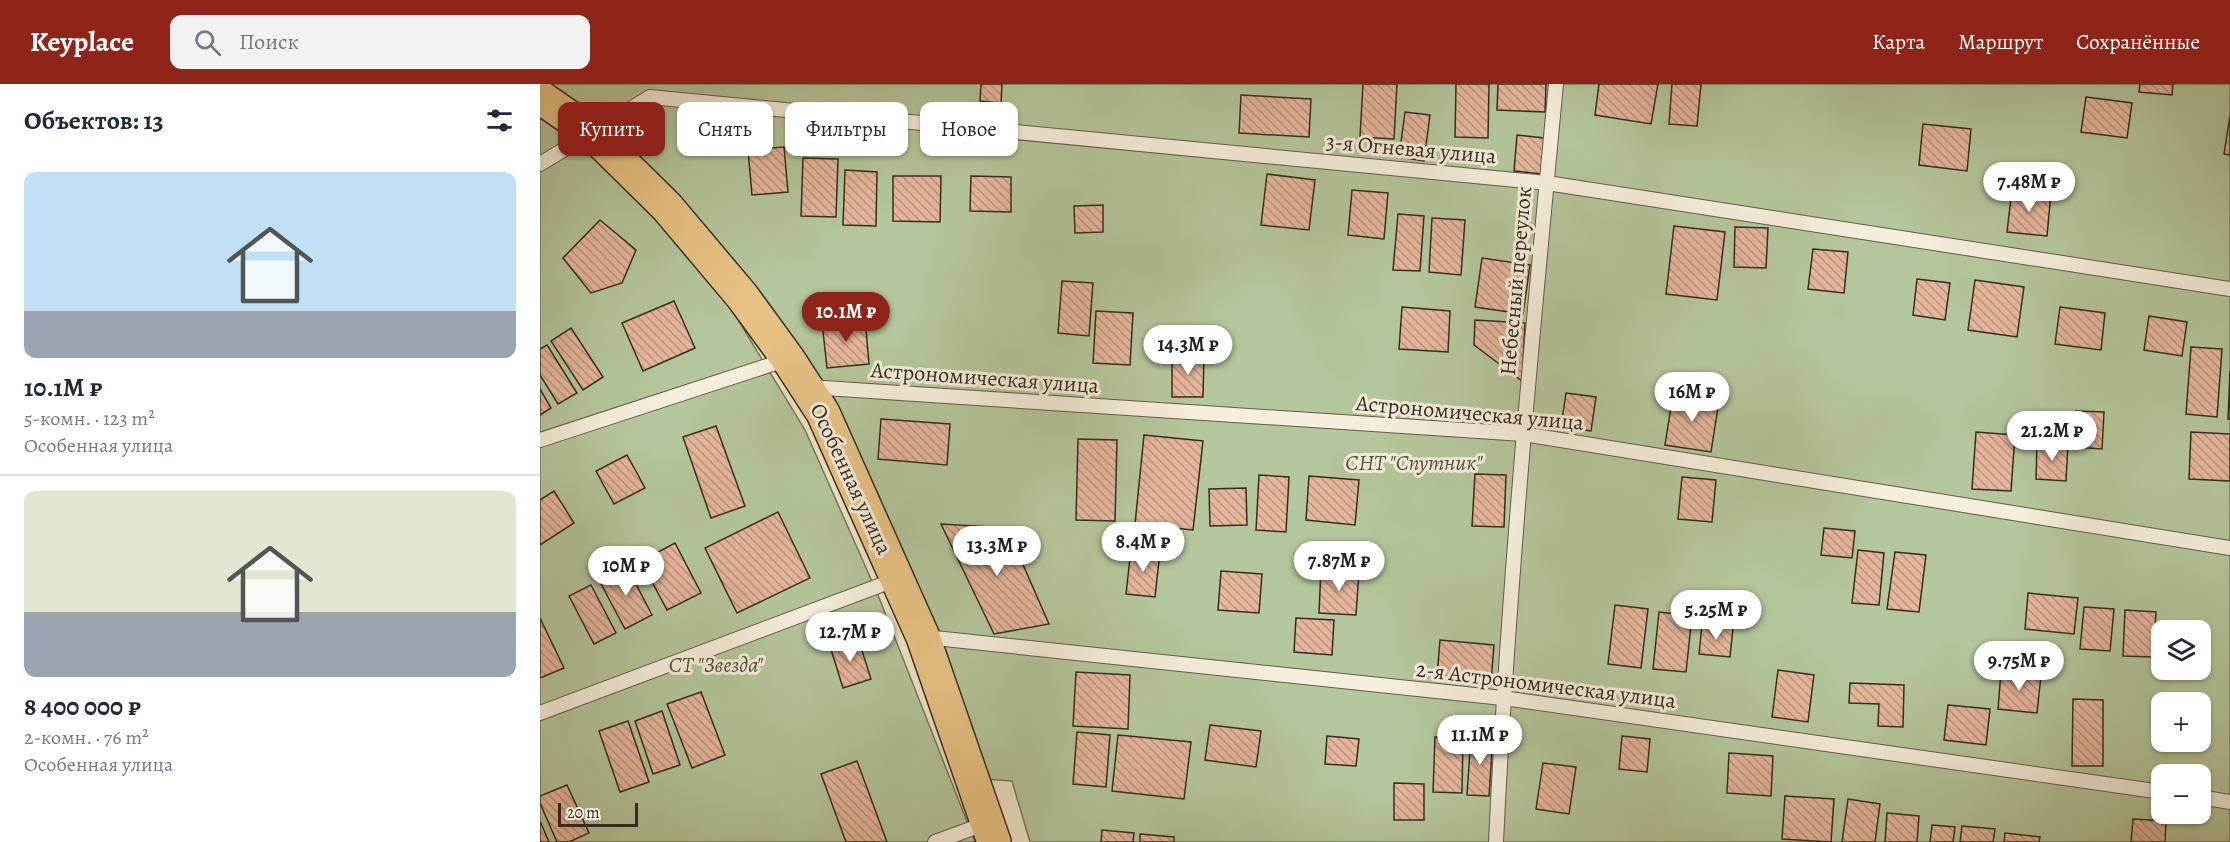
<!DOCTYPE html>
<html lang="ru">
<meta charset="utf-8">
<style>
body{margin:0;font-family:Alegreya,serif;background:#f2f2f3;color:#1f2937;height:100vh;display:flex;flex-direction:column;font-size:22px;white-space:nowrap}
*{box-sizing:border-box;margin:0}
p{font-size:20px;color:#747a83}
.icon{flex:none;width:33px;height:33px;fill:none;stroke:currentColor;stroke-width:2;stroke-linecap:round;stroke-linejoin:round}
.map{position:relative;flex:1;overflow:hidden}
.panel{display:flex;flex-direction:column;background:#fff;width:540px}
.panel>*{flex:none}
.hud{position:absolute;left:18px;top:18px;width:570px;height:54px;display:flex;gap:12px}
.tools{position:absolute;left:1611px;top:536px;display:grid;gap:12px}
.tools a{display:grid;place-items:center;width:60px;height:60px;border-radius:12px;background:#fff;box-shadow:0 2px 4px #0004;font-size:30px}
.scale{position:absolute;left:18px;bottom:15px;width:80px;box-sizing:border-box;padding-left:6px;border:3px solid #372c23;border-top:0;font-size:16px;line-height:21px;white-space:nowrap;color:#372c23;-webkit-text-stroke:4px #f5eedc;paint-order:stroke}
.price{position:absolute;translate:-50% -51px;padding:0 14px;border-radius:21px;background:#fff;color:#222;font-size:20px;line-height:39px;filter:drop-shadow(0 2px 3px #0008)}
.price::after{content:'';position:absolute;left:50%;top:36px;width:18px;height:14px;margin-left:-9px;background:inherit;clip-path:polygon(0 0,100% 0,50% 100%)}
.price.current{background:#8f2418;color:#fff}
ul{padding:0;list-style:none}
li{display:grid;align-content:center;gap:12px;height:318px;padding:0 24px}
li+li{border-top:2px solid #e0e1e3}
li span{display:grid;place-items:center;height:186px;border-radius:12px;color:#555}
li>.icon{margin-inline-start:auto}
span .icon{width:108px;height:108px;fill:#fffc;stroke-width:1}
li b{font-size:26px}
h2{display:flex;justify-content:space-between;align-items:center;height:72px;padding:0 24px;font-size:26px}
.tag{padding:0 21px;border-radius:12px;background:#fff;box-shadow:0 2px 4px #0004;font-size:21px;line-height:54px}
.tag.current{background:#8f2418;color:#fff}
header{display:flex;align-items:center;gap:36px;box-sizing:border-box;height:84px;padding:0 30px;background:#8f2418;color:#fff}
header strong{font-size:28px}
nav{display:flex;gap:33px;margin-inline-start:auto;font-size:21px}
.search{width:420px;height:54px;background:#f2f2f3;display:flex;align-items:center;gap:15px;box-sizing:border-box;padding:0 21px;border-radius:12px;color:#747a83;font-size:22px}
main{display:flex;flex:1;min-height:0}
.map>svg:first-child{display:block}
.garden{fill:#b4c69b;stroke:#76795f;stroke-width:1.5;fill-rule:evenodd}
.building{fill:url(#building-back-hatch);stroke:#372c23;stroke-width:1.5}
.lines{fill:none;stroke-linecap:round;stroke-linejoin:round}
.lane-casing{stroke:#655a4c;stroke-width:16}
.primary-casing{stroke:#372c23;stroke-width:36}
.lane{stroke:#f5eedc;stroke-width:14}
.primary{stroke:#e8c284;stroke-width:33}
.labels{text-anchor:middle;dominant-baseline:central;stroke-width:6;stroke-linejoin:round;paint-order:stroke}
.street-label{font-size:22px;fill:#372c23;stroke:#f5eedc}
.park-label{font-size:22px;font-style:italic;fill:#565241;stroke:#f5eedc}
</style>
<header>
<strong>Keyplace</strong>
<div class="search"><svg class="icon" aria-label="search" viewBox="0 0 24 24"><circle cx="10" cy="10" r="6"/><path d="M15 15l6 6"/></svg>Поиск</div>
<nav><a>Карта</a><a>Маршрут</a><a>Сохранённые</a></nav>
</header>
<main>
<section class="panel">
<h2>Объектов: 13<svg class="icon" aria-label="filters" viewBox="0 0 24 24"><path d="M4 7h16M4 17h16"/><circle cx="9" cy="7" r="2"/><circle cx="15" cy="17" r="2"/></svg></h2>
<ul>
<li><span style="background:linear-gradient(#bfe0f5 75%,#9aa5b1 0)"><svg class="icon" aria-label="home" viewBox="0 0 24 24"><path d="M3 11l9-7 9 7M6 9v11h12V9"/></svg></span><div><b>10.1M ₽</b><p>5-комн. · 123 m²</p><p>Особенная улица</p></div></li>
<li><span style="background:linear-gradient(#dfe7d0 65%,#9aa5b1 0)"><svg class="icon" aria-label="home" viewBox="0 0 24 24"><path d="M3 11l9-7 9 7M6 9v11h12V9"/></svg></span><div><b>8 400 000 ₽</b><p>2-комн. · 76 m²</p><p>Особенная улица</p></div></li>
</ul>
</section>
<div class="map">
<svg width="1690" height="758" viewBox="0 0 1690 758">
<defs>
<pattern id="building-back-hatch" width="6" height="6" patternUnits="userSpaceOnUse" patternTransform="scale(1.5)"><rect width="6" height="6" fill="#e4b59a"/><path d="M-1 5l2 2M0 0l6 6M5-1l2 2" fill="none" stroke="#ba937d"/></pattern>
</defs>
<rect width="100%" height="100%" fill="#f0e5c9"/>
<filter id="stains"><feTurbulence type="fractalNoise" baseFrequency=".00333" numOctaves="4"/><feColorMatrix values="0 0 0 0 .2 0 0 0 0 .09 0 0 0 0 .02 0 0 0 .5 -.17"/></filter>
<radialGradient id="worn" r=".72"><stop offset=".6" stop-color="#630" stop-opacity="0"/><stop offset="1" stop-color="#630" stop-opacity=".3"/></radialGradient>
<g class="garden">
<path d="M11,0H1690V758H490L472,697L445,695L233,245L133,106L59,34ZM1622,546H1660V585H1622ZM1622,618H1660V657H1622ZM1622,690H1660V729H1622Z"/>
<polygon points="0,23 50,60 169,188 265,346 338,511 435,758 0,758"/>
</g>
<g class="building">
<polygon points="441,0 462,0 461,19 440,17"/>
<polygon points="823,0 857,0 854,55 820,53"/>
<polygon points="916,0 949,0 948,54 915,53"/>
<polygon points="958,0 1006,0 1005,28 957,26"/>
<polygon points="1059,0 1118,0 1111,40 1055,31"/>
<polygon points="1132,0 1161,0 1157,42 1129,40"/>
<polygon points="1600,0 1633,0 1632,11 1599,8"/>
<polygon points="701,11 771,15 769,53 699,49"/>
<polygon points="1546,13 1592,19 1587,54 1541,48"/>
<polygon points="865,28 890,31 884,77 859,73"/>
<polygon points="1690,32 1690,71 1684,70"/>
<polygon points="1383,40 1431,45 1427,87 1379,81"/>
<polygon points="977,51 1004,54 1001,90 974,87"/>
<polygon points="244,63 248,108 212,111 208,66"/>
<polygon points="263,74 298,75 296,133 261,132"/>
<polygon points="305,86 337,88 336,142 303,141"/>
<polygon points="727,90 775,96 769,146 721,141"/>
<polygon points="353,92 401,92 400,138 353,137"/>
<polygon points="431,92 471,93 471,128 430,127"/>
<polygon points="1472,105 1511,109 1507,152 1467,148"/>
<polygon points="812,106 848,109 844,155 808,151"/>
<polygon points="563,121 563,148 535,149 534,122"/>
<polygon points="858,130 884,132 880,187 853,186"/>
<polygon points="892,134 925,136 921,191 889,188"/>
<polygon points="60,136 96,166 82,199 51,209 23,174"/>
<polygon points="1134,142 1185,148 1177,216 1126,210"/>
<polygon points="1195,143 1228,144 1226,184 1194,183"/>
<polygon points="1273,165 1308,168 1304,209 1268,205"/>
<polygon points="942,174 990,181 983,230 935,223"/>
<polygon points="1377,195 1410,199 1405,236 1373,231"/>
<polygon points="1435,196 1484,203 1477,253 1428,246"/>
<polygon points="522,197 553,199 549,252 518,249"/>
<polygon points="134,217 155,264 103,287 82,239"/>
<polygon points="862,223 910,227 908,268 859,265"/>
<polygon points="1520,223 1565,229 1561,266 1515,260"/>
<polygon points="556,227 593,229 590,281 553,279"/>
<polygon points="1609,232 1647,238 1642,272 1604,266"/>
<polygon points="325,234 329,280 287,284 282,238"/>
<polygon points="935,236 985,239 982,297 934,261"/>
<polygon points="31,244 63,293 43,306 11,257"/>
<polygon points="7,261 37,309 18,320 0,291 0,265"/>
<polygon points="1651,263 1682,265 1677,333 1646,330"/>
<polygon points="632,271 664,272 663,313 632,313"/>
<polygon points="1690,287 1690,335 1688,335"/>
<polygon points="0,305 11,324 0,331"/>
<polygon points="1026,309 1056,313 1051,347 1021,343"/>
<polygon points="1133,310 1179,317 1171,368 1125,361"/>
<polygon points="1536,327 1564,328 1562,365 1534,363"/>
<polygon points="341,335 410,340 407,381 338,375"/>
<polygon points="176,342 205,422 171,434 143,353"/>
<polygon points="1436,348 1475,351 1471,407 1432,405"/>
<polygon points="1651,348 1690,350 1690,397 1649,395"/>
<polygon points="604,351 663,357 653,446 595,440"/>
<polygon points="538,355 577,356 575,437 536,436"/>
<polygon points="1497,359 1528,360 1526,397 1496,395"/>
<polygon points="87,371 105,404 74,420 56,387"/>
<polygon points="935,390 966,391 964,443 932,442"/>
<polygon points="719,391 749,393 746,448 716,446"/>
<polygon points="769,392 819,396 815,441 766,436"/>
<polygon points="1142,393 1176,396 1172,438 1138,435"/>
<polygon points="706,404 707,441 670,442 669,405"/>
<polygon points="14,407 34,439 0,461 0,416"/>
<polygon points="238,428 270,494 197,529 165,464"/>
<polygon points="401,440 467,444 509,540 454,550"/>
<polygon points="1284,444 1315,447 1312,474 1281,471"/>
<polygon points="135,459 161,509 127,526 101,477"/>
<polygon points="591,465 620,468 615,513 586,510"/>
<polygon points="1318,466 1344,469 1339,521 1312,519"/>
<polygon points="1355,468 1386,471 1379,528 1347,525"/>
<polygon points="86,481 112,531 85,545 59,496"/>
<polygon points="781,485 819,488 816,531 779,529"/>
<polygon points="681,487 722,490 719,529 678,526"/>
<polygon points="51,501 76,549 54,560 29,512"/>
<polygon points="1488,509 1538,514 1534,550 1485,545"/>
<polygon points="1075,521 1108,525 1101,584 1068,580"/>
<polygon points="1544,523 1574,525 1570,567 1540,565"/>
<polygon points="1585,526 1616,528 1613,573 1583,572"/>
<polygon points="1119,528 1152,532 1146,588 1113,585"/>
<polygon points="0,534 24,584 0,594"/>
<polygon points="756,534 794,536 792,571 754,568"/>
<polygon points="1162,541 1193,544 1190,573 1159,570"/>
<polygon points="318,554 331,595 303,604 290,562"/>
<polygon points="900,556 954,561 951,598 897,593"/>
<polygon points="1238,586 1274,591 1268,638 1232,633"/>
<polygon points="536,588 590,591 588,645 533,642"/>
<polygon points="1461,588 1501,592 1497,629 1458,625"/>
<polygon points="1310,599 1364,601 1363,643 1338,642 1339,620 1309,619"/>
<polygon points="161,608 185,671 152,684 127,620"/>
<polygon points="1533,615 1563,616 1563,682 1532,682"/>
<polygon points="1408,621 1450,625 1446,661 1404,656"/>
<polygon points="122,627 140,681 113,690 95,637"/>
<polygon points="88,637 109,698 80,708 59,647"/>
<polygon points="670,641 721,647 716,683 665,676"/>
<polygon points="537,648 570,651 566,703 533,700"/>
<polygon points="578,651 651,658 644,715 572,707"/>
<polygon points="931,651 953,653 949,712 927,711"/>
<polygon points="787,652 819,655 816,682 785,680"/>
<polygon points="1082,652 1110,655 1107,688 1079,685"/>
<polygon points="895,653 923,654 922,709 893,708"/>
<polygon points="1189,669 1233,672 1231,712 1187,709"/>
<polygon points="317,677 347,758 306,758 281,690"/>
<polygon points="1003,679 1036,683 1029,730 996,725"/>
<polygon points="854,699 884,700 884,736 854,736"/>
<polygon points="27,701 49,749 29,758 17,758 0,719 0,712"/>
<polygon points="1245,712 1294,715 1291,758 1242,755"/>
<polygon points="1308,715 1340,720 1335,758 1302,758"/>
<polygon points="1347,729 1379,732 1377,758 1345,758"/>
<polygon points="1593,735 1626,737 1625,758 1591,758"/>
<polygon points="0,737 9,758 0,758"/>
<polygon points="1392,741 1415,743 1413,758 1390,758"/>
<polygon points="1422,742 1455,745 1453,758 1420,758"/>
<polygon points="562,746 594,749 593,758 561,758"/>
<polygon points="1465,749 1500,753 1499,758 1464,758"/>
<polygon points="600,750 634,753 634,758 600,758"/>
</g>
<g class="lines">
<defs>
<g id="lane">
<polyline points="0,80 110,13 1007,99 1690,205"/>
<polyline points="269,303 983,350 1690,464"/>
<polyline points="0,356 248,275"/>
<polyline points="385,553 963,614 1622,708"/>
<polyline points="0,629 357,495"/>
<polyline points="1660,713 1690,718"/>
<polyline points="395,758 447,739"/>
<path d="M956,758C968,505 992,252 1016,0"/>
</g>
<polyline id="primary" points="0,13 52,49 127,123 202,212 248,275 283,329 383,553 454,758"/>
</defs>
<use href="#lane" class="lane-casing"/>
<use href="#primary" class="primary-casing"/>
<use href="#lane" class="lane"/>
<use href="#primary" class="primary"/>
</g>
<g class="labels">
<g class="street-label">
<text transform="translate(871 65) rotate(5)">3-я Огневая улица</text>
<text transform="translate(976 197) rotate(-85)">Небесный переулок</text>
<text transform="translate(445 294) rotate(4)">Астрономическая улица</text>
<text transform="translate(930 329) rotate(5)">Астрономическая улица</text>
<text transform="translate(311 395) rotate(65)">Особенная улица</text>
<text transform="translate(1006 601) rotate(7)">2-я Астрономическая улица</text>
</g>
<g class="park-label">
<text x="874" y="379">СНТ "Спутник"</text>
<text x="176" y="581">СТ "Звезда"</text>
</g>
</g>
<rect width="100%" height="100%" filter="url(#stains)"/>
<rect width="100%" height="100%" fill="url(#worn)"/>
</svg>
<div class="tools">
<a><svg class="icon" aria-label="layers" viewBox="0 0 24 24"><path d="M12 4l9 5-9 5-9-5zM3 14l9 5 9-5"/></svg></a>
<a>+</a>
<a>−</a>
</div>
<div class="scale">20 m</div>
<b class="price" style="left:1489px;top:129px">7.48M ₽</b>
<b class="price current" style="left:306px;top:259px">10.1M ₽</b>
<b class="price" style="left:648px;top:292px">14.3M ₽</b>
<b class="price" style="left:1152px;top:339px">16M ₽</b>
<b class="price" style="left:1512px;top:378px">21.2M ₽</b>
<b class="price" style="left:603px;top:489px">8.4M ₽</b>
<b class="price" style="left:457px;top:493px">13.3M ₽</b>
<b class="price" style="left:799px;top:508px">7.87M ₽</b>
<b class="price" style="left:86px;top:513px">10M ₽</b>
<b class="price" style="left:1176px;top:557px">5.25M ₽</b>
<b class="price" style="left:310px;top:579px">12.7M ₽</b>
<b class="price" style="left:1479px;top:608px">9.75M ₽</b>
<b class="price" style="left:940px;top:682px">11.1M ₽</b>
<div class="hud">
<a class="tag current">Купить</a>
<a class="tag">Снять</a>
<a class="tag">Фильтры</a>
<a class="tag">Новое</a>
</div>
</div>
</main>
